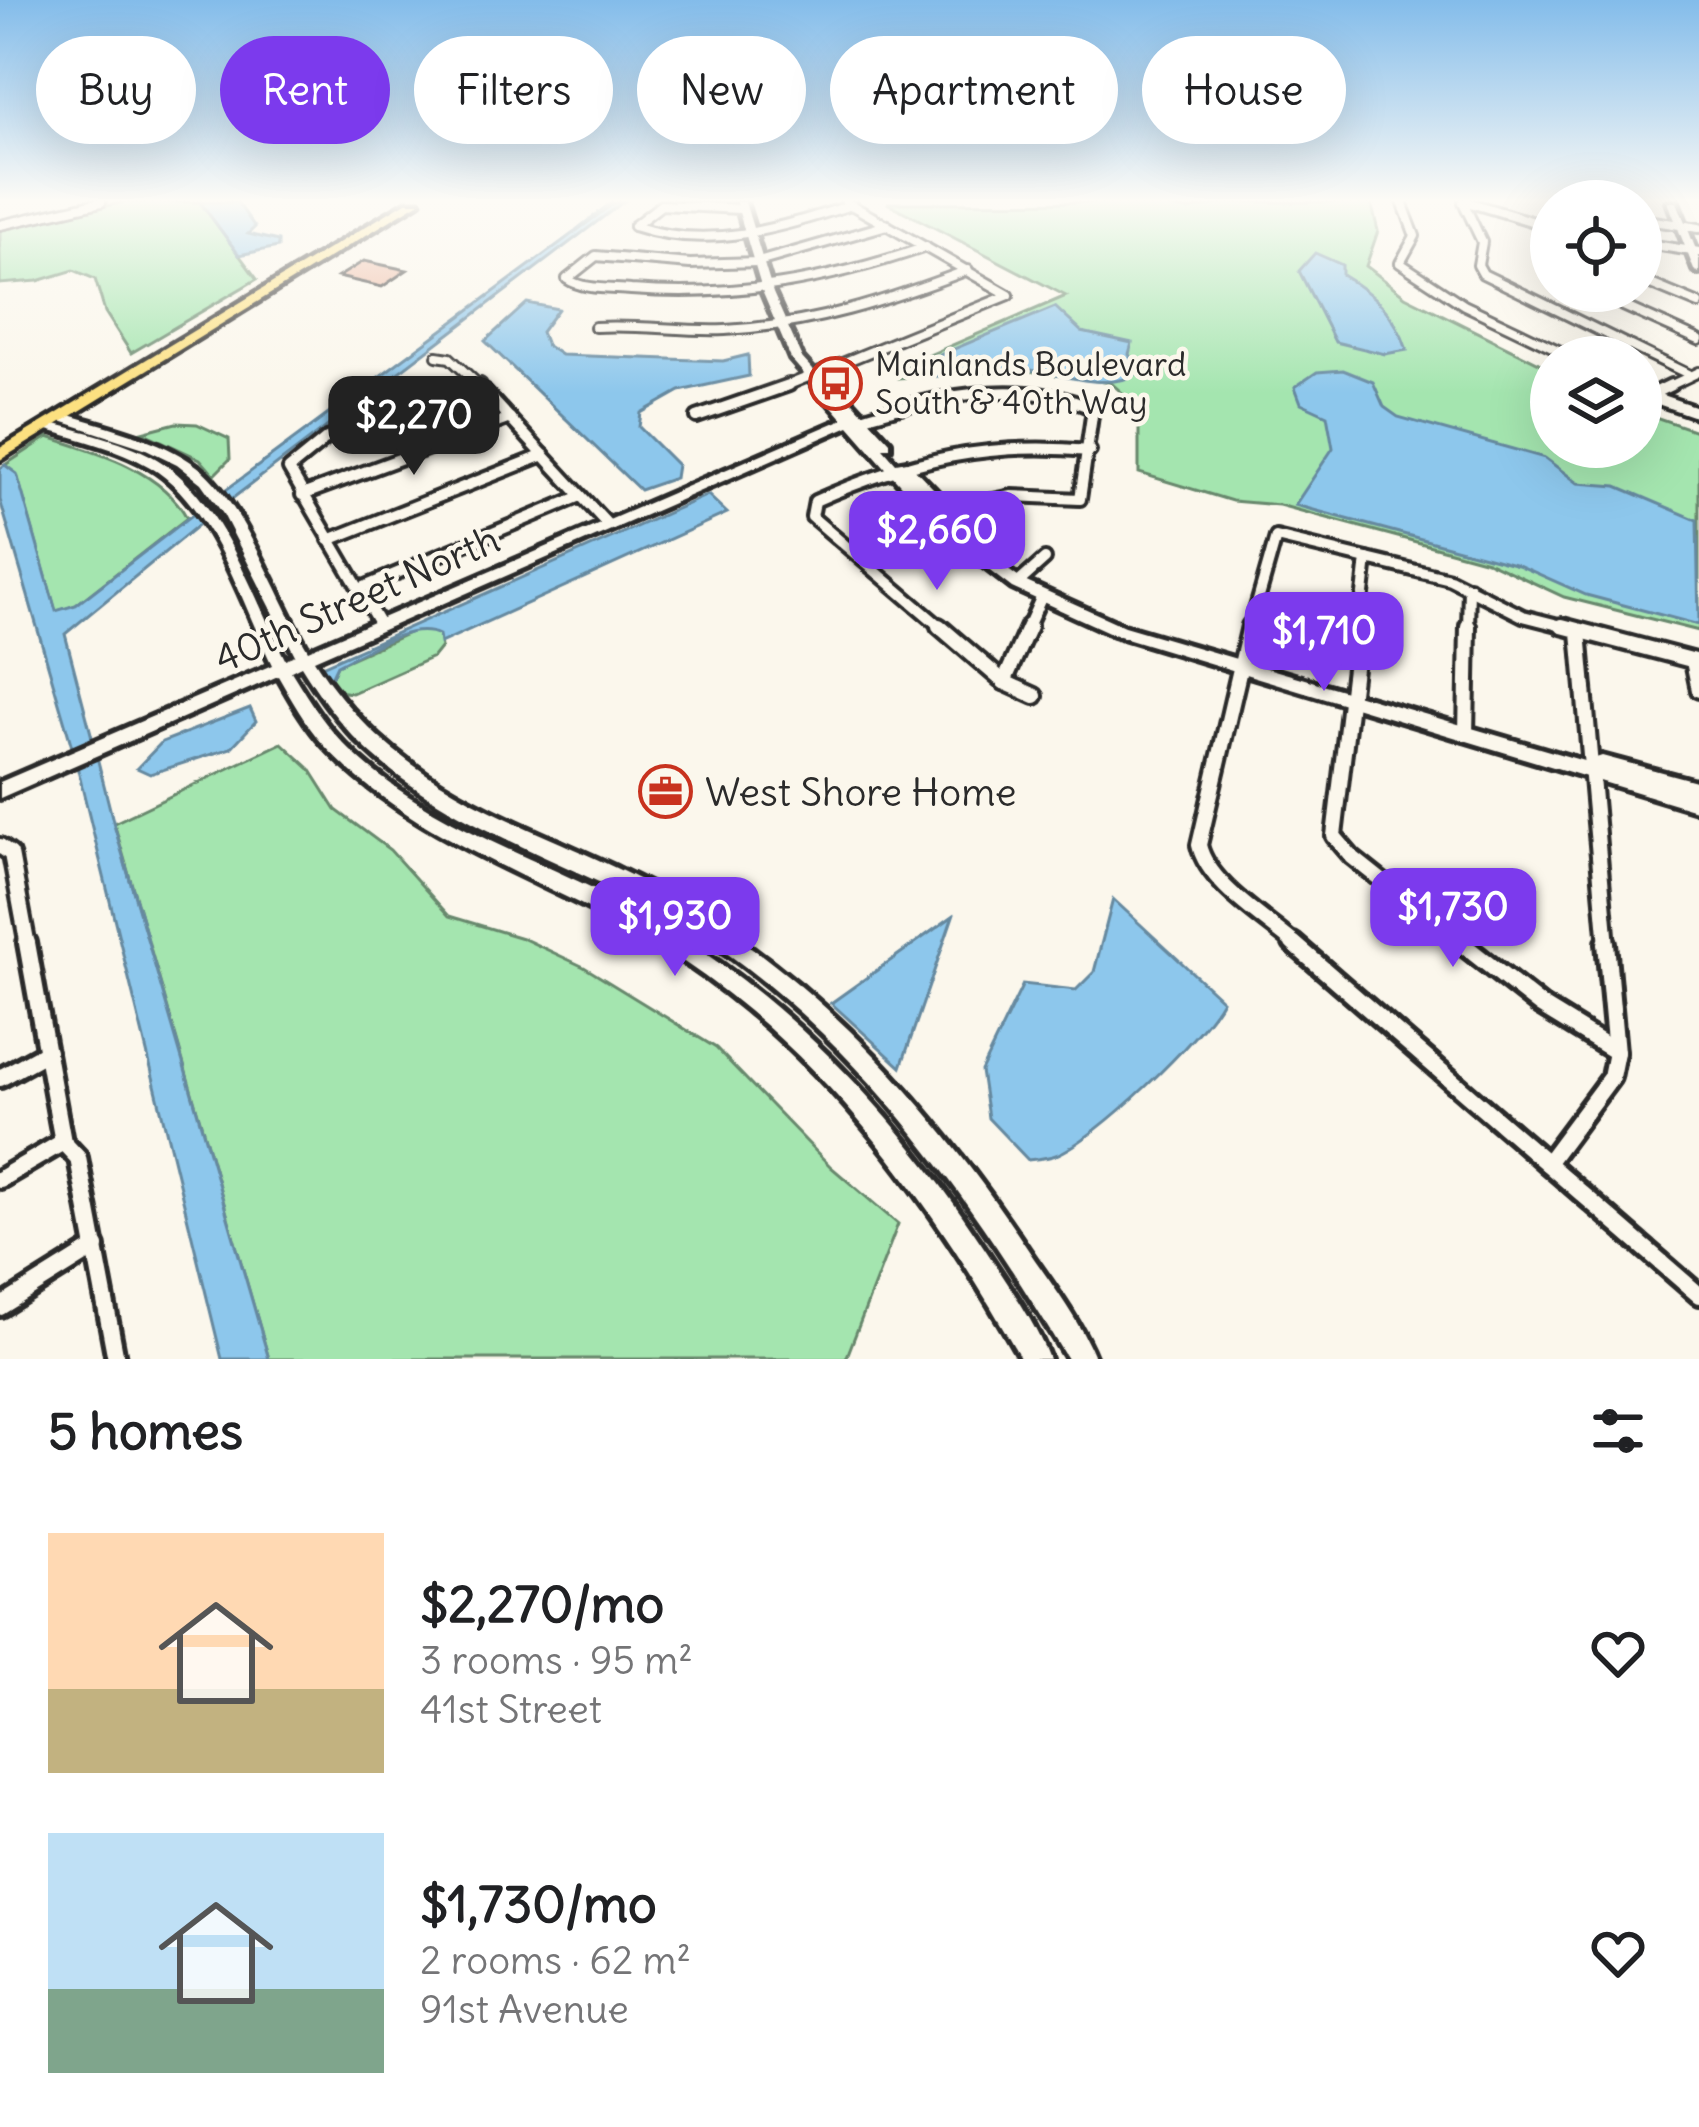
<!DOCTYPE html>
<meta charset="utf-8">
<style>
body{margin:0;font-family:Delius,sans-serif;background:#f6f6f6;color:#202124;height:100vh;display:flex;flex-direction:column;font-size:45px;white-space:nowrap}
*{box-sizing:border-box;margin:0}
p{font-size:39px;color:#757577}
.icon{flex:none;width:66px;height:66px;fill:none;stroke:currentColor;stroke-width:2;stroke-linecap:round;stroke-linejoin:round}
.map{position:relative;height:1359px;overflow:hidden}
.drawer{display:flex;flex-direction:column;background:#fff;flex:1}
.drawer>*{flex:none}
.top-card{position:absolute;left:36px;top:36px;width:1629px;height:108px;display:flex;gap:24px}
.fabs{position:absolute;left:1530px;top:180px;display:grid;gap:24px}
.fabs a{display:grid;place-items:center;width:132px;height:132px;border-radius:50%;background:#fff;box-shadow:0 12px 48px #0002;font-size:60px}
.price{position:absolute;translate:-50% -102px;padding:0 27px;border-radius:24px;background:#7c3aed;color:#fff;font-size:39px;line-height:78px;filter:drop-shadow(0 3px 6px #0008)}
.price::after{content:'';position:absolute;left:50%;top:72px;width:36px;height:27px;margin-left:-18px;background:inherit;clip-path:polygon(0 0,100% 0,50% 100%)}
.price.on{background:#222;color:#fff}
ul{padding:0;list-style:none}
li{display:flex;align-items:center;gap:36px;height:300px;padding:0 48px}
li span{display:grid;place-items:center;flex:none;width:336px;height:240px;border-radius:0px;color:#555}
li>.icon{margin-inline-start:auto}
span .icon{width:144px;height:144px;fill:#fffc;stroke-width:1}
li b{font-size:51px}
h2{display:flex;justify-content:space-between;align-items:center;height:144px;padding:0 48px;font-size:51px}
.tag{padding:0 42px;border-radius:54px;background:#fff;box-shadow:0 12px 48px #0002;font-size:42px;line-height:108px}
.tag.on{background:#7c3aed;color:#fff}
.map>svg:first-child{display:block}
.green{fill:#a4e5af;stroke:#68886d;stroke-width:3}
.water{fill:#8dc7ec;stroke:#66899f;stroke-width:3}
.lines{fill:none;stroke-linecap:round;stroke-linejoin:round}
.stream{stroke:#66899f;stroke-width:3}
.building{fill:#ecb69f;stroke:#2b2b2b;stroke-width:3}
.street-far3-casing{stroke:#2b2b2b;stroke-width:14}
.street-far2-casing{stroke:#2b2b2b;stroke-width:18}
.street-far1-casing{stroke:#2b2b2b;stroke-width:22}
.street-casing{stroke:#2b2b2b;stroke-width:26}
.secondary-casing{stroke:#2b2b2b;stroke-width:10}
.highway-casing{stroke:#2b2b2b;stroke-width:9}
.street-far3{stroke:#fbf7ec;stroke-width:8}
.street-far2{stroke:#fbf7ec;stroke-width:10}
.street-far1{stroke:#fbf7ec;stroke-width:14}
.street{stroke:#fbf7ec;stroke-width:16}
.secondary{fill:#fbf7ec;fill-rule:evenodd}
.highway{fill:#fce080;fill-rule:evenodd}
.labels{text-anchor:middle;dominant-baseline:central;stroke-width:9;stroke-linejoin:round;paint-order:stroke}
.far-poi-label{font-size:33px;fill:#2b2b2b;stroke:#fbf7ec;text-anchor:start}
.street-label{font-size:39px;fill:#2b2b2b;stroke:#fbf7ec}
.poi-label{font-size:39px;fill:#2b2b2b;stroke:#fbf7ec;text-anchor:start}
</style>
<div class="map">
<svg width="1699" height="1359" viewBox="0 0 1699 1359">
<rect width="100%" height="100%" fill="#fbf7ec"/>
<filter id="ink" filterUnits="userSpaceOnUse"><feTurbulence type="fractalNoise" baseFrequency=".00833" numOctaves="2"/><feDisplacementMap in="SourceGraphic" scale="24" xChannelSelector="R" yChannelSelector="G"/><feConvolveMatrix kernelMatrix="1 2 1 2 8 2 1 2 1" color-interpolation-filters="sRGB"/></filter>
<g filter="url(#ink)">
<g class="green">
<polygon points="124,202 200,202 257,279 131,353 105,312 95,279 74,270 38,281 0,284 0,230"/>
<polygon points="1140,202 1188,210 1229,202 1371,202 1378,231 1366,266 1405,296 1551,369 1551,447 1641,447 1641,412 1699,432 1699,631 1564,597 1487,561 1279,505 1232,501 1139,473 1139,408 1111,383 1022,370 898,378 899,368 1066,296 887,203"/>
<polygon points="176,423 197,424 229,439 230,459 214,475 200,459 142,432"/>
<path d="M48,437C97,452 163,471 187,518L76,605L56,612L17,475L5,465Z"/>
<polygon points="429,630 439,635 441,647 433,657 352,693 337,691 330,680 337,665 413,631"/>
<polygon points="282,743 310,769 336,810 390,850 449,916 522,938 584,967 716,1048 831,1167 898,1224 846,1359 269,1359 114,823"/>
</g>
<g class="water">
<polygon points="237,202 255,227 248,234 278,241 278,247 239,255 200,202"/>
<polygon points="623,202 229,501 223,492 614,203"/>
<path d="M1315,253L1342,265V275C1374,294 1395,313 1407,350L1385,354L1335,342L1299,271Z"/>
<polygon points="527,303 558,309 541,332 546,345 561,355 723,361 748,355 749,376 680,391 641,413 639,427 677,465 675,478 640,490 485,341"/>
<path d="M1055,307L1082,332L1132,343L1129,354L1138,373C1107,394 1051,370 1015,368C982,367 931,385 901,371Z"/>
<polygon points="1343,370 1373,382 1384,407 1398,417 1545,458 1578,483 1617,486 1697,520 1699,625 1586,595 1518,565 1295,505 1333,448 1327,415 1301,403 1295,387 1317,372"/>
<polygon points="5,465 17,474 56,611 76,605 196,512 202,522 65,634 94,745 74,754 0,500 0,468"/>
<path d="M708,495L727,513L440,643L439,635C410,621 365,652 337,665L330,680L322,666Z"/>
<polygon points="250,708 256,721 231,748 150,774 137,768 162,742"/>
<polygon points="96,753 114,825 269,1359 222,1359 76,762"/>
<path d="M1113,899L1222,1000C1203,1037 1095,1140 1056,1155C1048,1158 1036,1159 1028,1160L988,1118L981,1071L1023,984L1076,990L1094,972Z"/>
<polygon points="953,916 901,1067 831,1003"/>
</g>
<g class="lines">
<g class="stream">
<polyline points="576,230 612,202"/>
<polyline points="125,863 148,940"/>
</g>
</g>
<polygon class="building" points="364,261 407,270 382,287 338,277"/>
<g class="lines">
<defs>
<g id="street-far3">
<polyline points="1402,202 1415,236 1400,263 1464,305 1573,357"/>
<polyline points="1463,202 1482,242 1478,265 1483,274 1690,375"/>
<polyline points="1467,202 1551,227"/>
<polyline points="1641,219 1699,228"/>
<polyline points="0,225 101,202"/>
<path d="M887,225L758,262L690,264L596,256L567,279C583,290 611,288 631,290C736,298 827,281 926,247"/>
<path d="M634,226C708,251 779,228 851,205"/>
<polyline points="634,226 661,205 741,209"/>
<polyline points="1548,227 1551,256"/>
<polyline points="1641,243 1699,252"/>
<polyline points="1641,280 1699,304"/>
<polyline points="1590,291 1699,340"/>
<path d="M595,327C639,324 682,332 725,330C810,326 889,300 968,270"/>
<polyline points="437,356 450,358 482,388"/>
<polyline points="471,388 480,385"/>
<polyline points="781,388 1009,295 846,202"/>
<polyline points="1665,388 1699,372"/>
</g>
<g id="street-far2">
<polyline points="479,385 608,525"/>
<polyline points="1641,393 1699,413"/>
<polyline points="1648,396 1671,385"/>
<polyline points="697,417 789,385"/>
<path d="M852,421C923,398 1022,376 1093,409L1080,499L1012,496L938,512"/>
<polyline points="302,495 510,418"/>
<polyline points="329,540 544,455"/>
<polyline points="1017,584 1045,559"/>
<polyline points="359,589 581,496"/>
<polyline points="380,625 289,469 327,438 480,385"/>
<path d="M943,629L812,517L815,501C907,460 989,441 1090,451"/>
<polyline points="1027,629 1042,596"/>
<polyline points="1250,629 1276,537 1450,579 1523,616 1574,629"/>
<polyline points="1359,629 1367,559"/>
<polyline points="1468,629 1469,587"/>
</g>
<g id="street-far1">
<polyline points="939,626 1004,682 1035,696"/>
<path d="M1250,626L1199,845C1208,885 1267,919 1297,946"/>
<polyline points="1359,626 1334,836 1352,857 1464,946"/>
<polyline points="1562,626 1699,662"/>
<polyline points="1579,632 1607,946"/>
<polyline points="1693,661 1699,690"/>
<polyline points="1004,682 1029,626"/>
<polyline points="1466,734 1468,626"/>
<polyline points="0,846 11,854 28,946"/>
</g>
<g id="street">
<polyline points="27,943 63,1142 78,1158 116,1359"/>
<polyline points="1293,943 1699,1295"/>
<polyline points="1461,943 1541,1006 1616,1052"/>
<polyline points="0,1078 47,1052"/>
<polyline points="1547,1163 1611,1077 1616,1052 1606,943"/>
<polyline points="0,1179 63,1142"/>
<polyline points="0,1307 96,1247"/>
</g>
<g id="secondary">
<path d="M736,202H745L773,293L802,358L833,392L842,390L890,442V448H883L896,463L907,461L985,542L987,545L981,550L1022,580L1124,626L1594,764L1596,758L1602,756L1699,782V811L1113,634L1012,588L947,538L849,426L314,660C408,806 542,822 680,901C825,985 937,1112 1029,1251C1052,1285 1080,1321 1095,1359H1067C977,1208 875,1062 732,957C618,873 462,842 362,745C338,722 319,695 301,666L291,671C304,692 316,712 332,731C408,819 529,853 628,906C776,986 894,1109 985,1249C1008,1284 1034,1320 1049,1359H1021C935,1206 829,1059 681,960C567,884 417,848 323,744C305,724 292,700 278,676L0,798V782L272,665C242,603 212,503 150,467C117,448 79,439 44,429V423L48,422C88,433 137,442 170,468C226,511 254,598 285,659L295,655L223,514L201,483L177,464L144,448L58,420V414H66C111,428 159,438 197,466C241,498 278,599 308,650L843,419L791,359L763,293Z"/>
<polygon points="1668,202 1677,202 1699,257 1699,273 1694,270"/>
</g>
<polygon id="highway" points="406,202 420,202 0,460 0,448"/>
</defs>
<use href="#street-far3" class="street-far3-casing"/>
<use href="#street-far2" class="street-far2-casing"/>
<use href="#street-far1" class="street-far1-casing"/>
<use href="#street" class="street-casing"/>
<use href="#secondary" class="secondary-casing"/>
<use href="#highway" class="highway-casing"/>
<use href="#street-far3" class="street-far3"/>
<use href="#street-far2" class="street-far2"/>
<use href="#street-far1" class="street-far1"/>
<use href="#street" class="street"/>
<use href="#secondary" class="secondary"/>
<use href="#highway" class="highway"/>
</g>
</g>
<linearGradient id="sky" x2="0" y2="1"><stop stop-color="#83bcea"/><stop offset="0.51" stop-color="#fdfbf6"/><stop offset="1" stop-color="#fdfbf6" stop-opacity="0"/></linearGradient>
<rect width="1699" height="393" fill="url(#sky)"/>
<defs>
<symbol id="bus-ring" viewBox="-11 -11 22 22"><circle r="9.5" fill="#fbf7ec" stroke="#c8321e" stroke-width="1.5"/><path d="M-5-6H5V4H4V6H2V4H-2V6H-4V4H-5ZM-3.5-4V0h7V-4ZM-3.5 1.2v1.5H-2V1.2ZM2 1.2v1.5H3.5V1.2Z" fill="#c8321e"/></symbol>
<symbol id="office-ring" viewBox="-11 -11 22 22"><circle r="9.5" fill="#fbf7ec" stroke="#c8321e" stroke-width="1.5"/><path d="M-6-3h4V-5.5h4V-3h4V5H-6ZM-1-4.5V-3h2v-1.5ZM-6 0V1H6V0Z" fill="#c8321e"/></symbol>
</defs>
<g fill-rule="evenodd">
<use href="#bus-ring" x="806" y="354" width="59" height="59"/>
<use href="#office-ring" x="636" y="762" width="59" height="59"/>
</g>
<g class="labels">
<g class="far-poi-label">
<text x="875" y="364">Mainlands Boulevard<tspan x="875" dy="38">South &amp; 40th Way</tspan></text>
</g>
<g class="street-label">
<text transform="translate(357 599) rotate(-24)">40th Street North</text>
</g>
<g class="poi-label">
<text x="705" y="792">West Shore Home</text>
</g>
</g>
</svg>
<div class="fabs">
<a><svg class="icon" aria-label="locate" viewBox="0 0 24 24"><circle cx="12" cy="12" r="6"/><path d="M12 2v4M12 18v4M2 12h4M18 12h4"/></svg></a>
<a><svg class="icon" aria-label="layers" viewBox="0 0 24 24"><path d="M12 4l9 5-9 5-9-5zM3 14l9 5 9-5"/></svg></a>
</div>
<b class="price on" style="left:414px;top:478px">$2,270</b>
<b class="price" style="left:937px;top:593px">$2,660</b>
<b class="price" style="left:1324px;top:694px">$1,710</b>
<b class="price" style="left:1453px;top:970px">$1,730</b>
<b class="price" style="left:675px;top:979px">$1,930</b>
<div class="top-card">
<a class="tag">Buy</a>
<a class="tag on">Rent</a>
<a class="tag">Filters</a>
<a class="tag">New</a>
<a class="tag">Apartment</a>
<a class="tag">House</a>
</div>
</div>
<section class="drawer">
<h2>5 homes<svg class="icon" aria-label="filters" viewBox="0 0 24 24"><path d="M4 7h16M4 17h16"/><circle cx="9" cy="7" r="2"/><circle cx="15" cy="17" r="2"/></svg></h2>
<ul>
<li><span style="background:linear-gradient(#ffd9b3 65%,#c2b280 0)"><svg class="icon" aria-label="home" viewBox="0 0 24 24"><path d="M3 11l9-7 9 7M6 9v11h12V9"/></svg></span><div><b>$2,270/mo</b><p>3 rooms · 95 m²</p><p>41st Street</p></div><svg class="icon" aria-label="heart" viewBox="0 0 24 24"><path d="M12 20l-8-8c-3-5 5-10 8-4 3-6 11-1 8 4z"/></svg></li>
<li><span style="background:linear-gradient(#bfe0f5 65%,#7fa58c 0)"><svg class="icon" aria-label="home" viewBox="0 0 24 24"><path d="M3 11l9-7 9 7M6 9v11h12V9"/></svg></span><div><b>$1,730/mo</b><p>2 rooms · 62 m²</p><p>91st Avenue</p></div><svg class="icon" aria-label="heart" viewBox="0 0 24 24"><path d="M12 20l-8-8c-3-5 5-10 8-4 3-6 11-1 8 4z"/></svg></li>
</ul>
</section>
